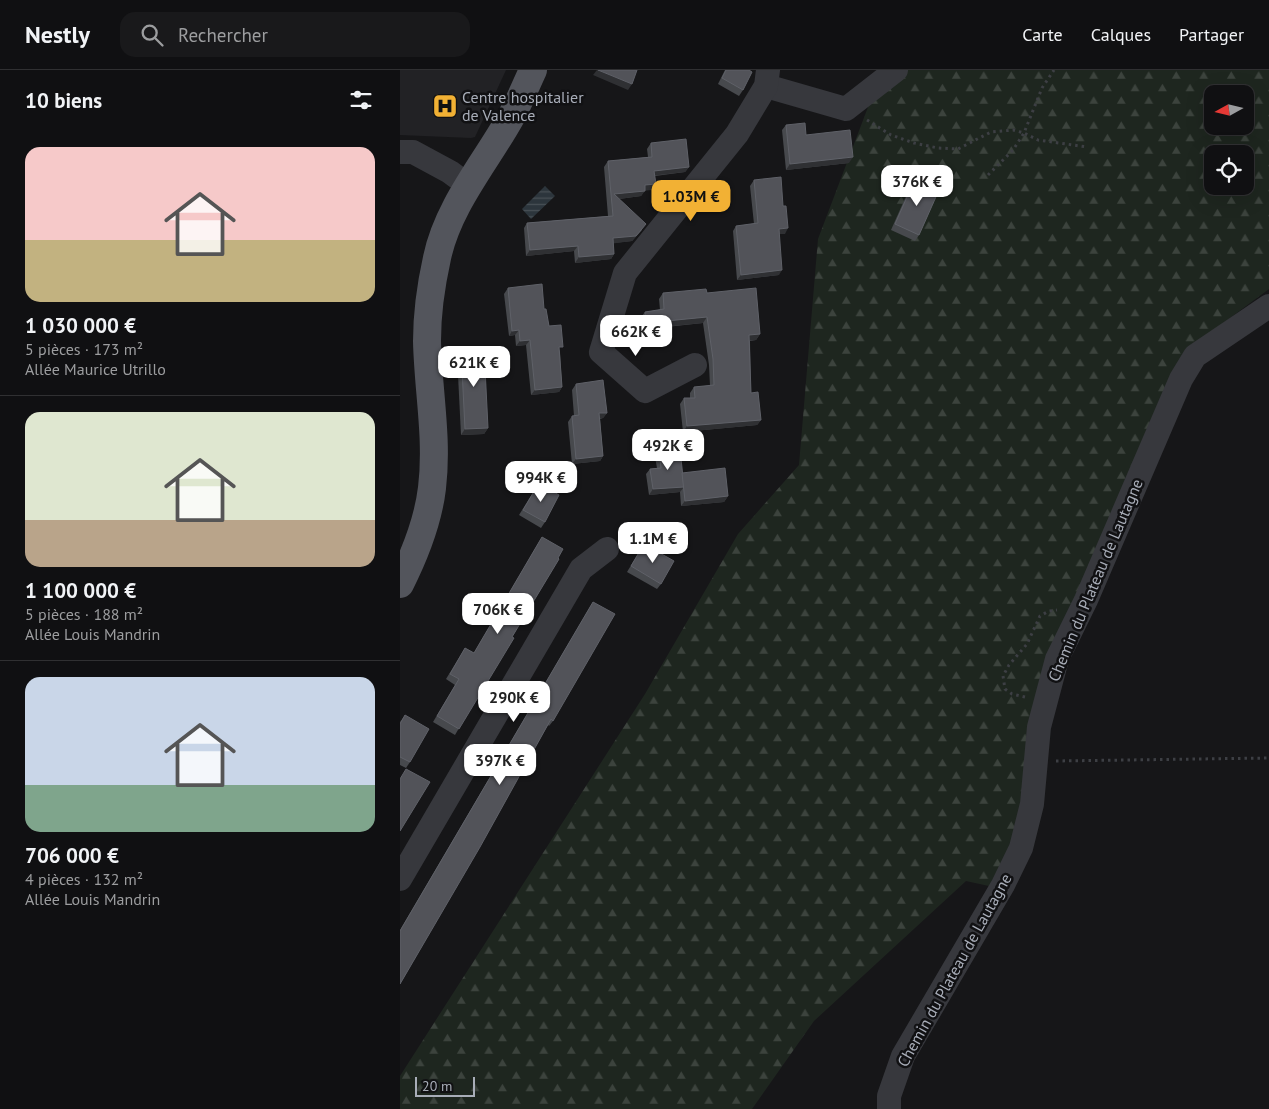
<!DOCTYPE html>
<html lang="fr">
<meta charset="utf-8">
<style>
body{margin:0;font-family:"PT Sans",sans-serif;background:#19191b;color:#f1f3f6;height:100vh;display:flex;flex-direction:column;font-size:19px;white-space:nowrap}
*{box-sizing:border-box;margin:0}
p{font-size:16px;color:#9c9d9f}
.icon{flex:none;width:28px;height:28px;fill:none;stroke:currentColor;stroke-width:2;stroke-linecap:round;stroke-linejoin:round}
.map{position:relative;flex:1;overflow:hidden}
.details{display:flex;flex-direction:column;background:#101012;width:400px}
.details>*{flex:none}
.needle{width:32px;rotate:262deg}
.tools{position:absolute;left:804px;top:15px;display:grid;gap:10px}
.tools a{display:grid;place-items:center;width:50px;height:50px;border-radius:10px;background:#101012;box-shadow:0 5px 20px #0002,0 0 0 1px #303032;font-size:25px}
.scale{position:absolute;left:15px;bottom:12px;width:60px;box-sizing:border-box;padding-left:5px;border:2px solid #a8adb8;border-top:0;font-size:14px;line-height:18px;white-space:nowrap;color:#a8adb8;-webkit-text-stroke:4px #111113;paint-order:stroke}
.price{position:absolute;translate:-50% -42px;padding:0 11px;border-radius:10px;background:#fff;color:#222;font-size:16px;line-height:32px;filter:drop-shadow(0 1px 2px #0008)}
.price::after{content:'';position:absolute;left:50%;top:30px;width:15px;height:11px;margin-left:-8px;background:inherit;clip-path:polygon(0 0,100% 0,50% 100%)}
.price.active{background:#f2b134;color:#111}
ul{padding:0;list-style:none}
li{display:grid;align-content:center;gap:10px;height:265px;padding:0 25px}
li+li{border-top:1px solid #303032}
li span{display:grid;place-items:center;height:155px;border-radius:15px;color:#555}
li>.icon{margin-inline-start:auto}
span .icon{width:90px;height:90px;fill:#fffc;stroke-width:1}
li b{font-size:21px}
h2{display:flex;justify-content:space-between;align-items:center;height:60px;padding:0 25px;font-size:21px}
header{display:flex;align-items:center;gap:30px;box-sizing:border-box;height:70px;padding:0 25px;background:#101012;border-bottom:1px solid #303032}
header strong{font-size:24px}
nav{display:flex;gap:28px;margin-inline-start:auto;font-size:18px}
.search{width:350px;height:45px;background:#19191b;display:flex;align-items:center;gap:12px;box-sizing:border-box;padding:0 18px;border-radius:15px;color:#9c9d9f;font-size:19px}
main{display:flex;flex:1;min-height:0}
.map>svg:first-child{display:block}
.built{fill:#222225}
.forest{fill:url(#forest-firs);fill-rule:evenodd}
.water{fill:url(#water-rules)}
.lines{fill:none;stroke-linecap:round;stroke-linejoin:round}
.path{stroke:#3d3f44;stroke-width:3;stroke-dasharray:2.5 4;stroke-linecap:butt}
.minor{stroke:#37383d;stroke-width:24}
.major{stroke:#53555c;stroke-width:28}
.wall{fill:#47494d}
.shaded-wall{fill:#2f3033}
.building{fill:#525359;stroke:#5f6168}
.labels{text-anchor:middle;dominant-baseline:central;stroke-width:5;stroke-linejoin:round;paint-order:stroke}
.poi-label{font-size:16px;fill:#a8adb8;stroke:#111113;text-anchor:start}
.street-label{font-size:16px;fill:#a8adb8;stroke:#111113}
</style>
<header>
<strong>Nestly</strong>
<div class="search"><svg class="icon" aria-label="search" viewBox="0 0 24 24"><circle cx="10" cy="10" r="6"/><path d="M15 15l6 6"/></svg>Rechercher</div>
<nav><a>Carte</a><a>Calques</a><a>Partager</a></nav>
</header>
<main>
<section class="details">
<h2>10 biens<svg class="icon" aria-label="filters" viewBox="0 0 24 24"><path d="M4 7h16M4 17h16"/><circle cx="9" cy="7" r="2"/><circle cx="15" cy="17" r="2"/></svg></h2>
<ul>
<li><span style="background:linear-gradient(#f6c9c9 60%,#c2b280 0)"><svg class="icon" aria-label="home" viewBox="0 0 24 24"><path d="M3 11l9-7 9 7M6 9v11h12V9"/></svg></span><div><b>1 030 000 €</b><p>5 pièces · 173 m²</p><p>Allée Maurice Utrillo</p></div></li>
<li><span style="background:linear-gradient(#dfe7d0 70%,#b9a48a 0)"><svg class="icon" aria-label="home" viewBox="0 0 24 24"><path d="M3 11l9-7 9 7M6 9v11h12V9"/></svg></span><div><b>1 100 000 €</b><p>5 pièces · 188 m²</p><p>Allée Louis Mandrin</p></div></li>
<li><span style="background:linear-gradient(#c9d6e8 70%,#7fa58c 0)"><svg class="icon" aria-label="home" viewBox="0 0 24 24"><path d="M3 11l9-7 9 7M6 9v11h12V9"/></svg></span><div><b>706 000 €</b><p>4 pièces · 132 m²</p><p>Allée Louis Mandrin</p></div></li>
</ul>
</section>
<div class="map">
<svg width="869" height="1039" viewBox="0 0 869 1039">
<defs>
<pattern id="forest-firs" width="22" height="20" patternUnits="userSpaceOnUse" patternTransform="scale(1.25)"><rect width="22" height="20" fill="#1e261f"/><path d="M5 1l3.5 6h-7zM16 11l3.5 6h-7z" fill="#3c433d"/></pattern>
<pattern id="water-rules" width="6" height="5" patternUnits="userSpaceOnUse" patternTransform="scale(1.25)"><rect width="6" height="5" fill="#2c353c"/><path d="M0 2.5h6" fill="none" stroke="#485056"/></pattern>
</defs>
<rect width="100%" height="100%" fill="#161618"/>
<polygon class="built" points="0,0 106,0 75,67 71,68 0,65"/>
<path class="forest" d="M497,0H869V219L807,265L642,606L620,748L606,789L589,816L566,811L414,951L352,1039H0V1006L245,624L338,464L399,395L418,169L476,16ZM812,24H845V56H812ZM812,84H845V116H812Z"/>
<polygon class="water" points="145,116 155,126 131,149 122,139"/>
<g class="lines">
<g class="path">
<polyline points="467,50 491,65 514,73 538,78 558,79 591,62 613,60 624,63 638,70 687,77"/>
<polyline points="588,105 613,80 624,63 642,18 654,0"/>
<polyline points="625,627 612,624 605,619 603,606 609,595 627,574 640,546 649,541 657,540"/>
<polyline points="656,691 869,688"/>
</g>
<g class="minor">
<polyline points="366,16 446,39 496,0"/>
<polyline points="0,82 13,82 50,102 69,116"/>
<polyline points="295,295 245,321 201,282 225,203 337,64 366,16 368,0"/>
<polyline points="0,809 181,499 207,479"/>
<polyline points="489,1039 489,1026 503,986 603,815 621,778 632,734 639,657 657,589 686,530 781,309 795,286 869,236"/>
</g>
<path class="major" d="M0,514C15,484 28,452 32,418C38,368 28,320 27,271C27,243 31,215 37,188C48,135 87,91 112,45C120,30 126,15 133,0"/>
</g>
<g class="wall">
<polygon points="325,0 349,0 343,20 339,26 318,14"/>
<polygon points="386,55 406,65 449,93 386,100 382,60"/>
<polygon points="251,73 289,97 285,102 255,106 252,120 245,120 241,126 219,129 242,160 232,171 213,173 214,184 211,189 175,193 174,181 126,186 124,158 127,153 208,146 204,97 208,91 248,87 247,79"/>
<polygon points="515,109 519,165 515,171 491,160 511,115"/>
<polygon points="354,110 385,164 379,164 379,205 337,210 333,161 336,156 354,154 350,116"/>
<polygon points="108,218 144,239 149,256 160,282 162,317 159,322 131,325 126,275 116,276 115,265 109,266 104,224"/>
<polygon points="263,223 307,223 360,264 356,270 350,271 351,323 361,350 357,355 283,362 280,334 284,328 290,328 290,323 294,317 310,316 309,295 303,253 266,257 263,272 244,274 241,247 245,242 260,240 259,229"/>
<polygon points="61,279 88,358 84,364 61,365 57,285"/>
<polygon points="176,314 207,343 203,348 200,349 203,386 200,391 172,394 168,352 172,346 174,346 172,320"/>
<polygon points="259,381 282,403 328,426 324,432 281,436 280,422 249,425 246,404 250,399 257,398 255,387"/>
<polygon points="139,413 145,452 141,458 119,445"/>
<polygon points="142,467 112,567 55,665 33,652 55,615 46,609 65,578 74,583"/>
<polygon points="244,474 261,514 257,519 227,502"/>
<polygon points="193,532 153,651 149,656 148,655 0,914 0,860"/>
<polygon points="5,645 10,692 6,698 0,695 0,652"/>
</g>
<g class="shaded-wall">
<polygon points="197,0 198,0 232,14 228,20 193,5"/>
<polygon points="453,87 449,93 386,100 390,94"/>
<polygon points="289,97 285,102 250,106 254,101"/>
<polygon points="256,114 252,120 241,121 245,115"/>
<polygon points="245,121 241,126 211,130 214,124"/>
<polygon points="246,154 232,171 209,174 213,168"/>
<polygon points="388,158 385,164 375,164 379,159"/>
<polygon points="178,176 174,181 126,186 130,180"/>
<polygon points="214,184 211,189 175,193 179,187"/>
<polygon points="382,200 379,205 337,210 341,205"/>
<polygon points="307,247 303,253 262,257 266,251"/>
<polygon points="119,260 115,265 109,266 112,261"/>
<polygon points="360,264 356,270 345,271 349,265"/>
<polygon points="267,266 263,272 244,274 248,269"/>
<polygon points="130,270 126,275 116,276 120,271"/>
<polygon points="162,317 159,322 131,325 135,320"/>
<polygon points="199,343 207,343 203,348 195,349"/>
<polygon points="361,350 357,355 283,362 287,356"/>
<polygon points="88,358 84,364 61,365 65,359"/>
<polygon points="203,386 200,391 172,394 176,389"/>
<polygon points="284,417 280,422 249,425 253,419"/>
<polygon points="328,426 324,432 281,436 285,431"/>
</g>
<g class="building">
<polygon points="198,0 237,0 232,14"/>
<polygon points="326,0 349,0 352,2 343,20 322,8"/>
<polygon points="405,53 406,65 450,60 453,87 390,94 386,55"/>
<polygon points="286,69 289,97 254,101 256,114 245,115 245,121 214,124 246,154 236,166 213,168 214,184 179,187 178,176 130,180 127,153 213,146 208,91 252,87 251,73"/>
<polygon points="381,107 383,136 386,136 388,158 379,159 382,200 341,205 336,156 358,153 354,110"/>
<polygon points="515,109 539,120 519,165 495,154"/>
<polygon points="142,214 144,239 146,239 149,256 161,255 163,277 159,277 162,317 135,320 130,270 120,271 119,260 112,261 108,218"/>
<polygon points="356,218 360,264 349,265 351,323 358,322 361,350 287,356 284,328 295,328 294,317 314,315 313,289 307,247 266,251 267,266 248,269 245,242 264,239 263,223 306,219 307,223"/>
<polygon points="84,278 88,358 65,359 61,279"/>
<polygon points="203,310 207,343 199,343 203,386 176,389 172,346 179,345 176,314"/>
<polygon points="280,379 284,417 253,419 250,399 261,398 259,381"/>
<polygon points="325,398 328,426 285,431 282,403"/>
<polygon points="139,413 159,425 145,452 123,440"/>
<polygon points="142,467 163,479 158,488 159,489 112,567 114,568 59,659 37,646 59,609 50,604 65,578 74,583"/>
<polygon points="244,474 274,491 261,514 231,496"/>
<polygon points="193,532 215,544 153,651 151,649 80,777 0,914 0,861"/>
<polygon points="5,645 29,659 10,692 0,687 0,654"/>
<polygon points="6,699 30,712 0,761 0,709"/>
</g>
<defs>
<symbol id="hospital-square" viewBox="-11 -11 22 22"><rect x="-9" y="-9" width="18" height="18" rx="4" fill="#f2b134" stroke="#111113"/><path d="M-5-5h3v3.5h4V-5h3V5h-3V1.5h-4V5h-3Z" fill="#111"/></symbol>
</defs>
<g fill-rule="evenodd">
<use href="#hospital-square" x="31" y="22" width="28" height="28"/>
</g>
<g class="labels">
<g class="poi-label">
<text x="62" y="27">Centre hospitalier<tspan x="62" dy="18">de Valence</tspan></text>
</g>
<g class="street-label">
<text transform="translate(695 510) rotate(-67)">Chemin du Plateau de Lautagne</text>
<text transform="translate(554 900) rotate(-61)">Chemin du Plateau de Lautagne</text>
</g>
</g>
</svg>
<div class="tools">
<a><svg class="needle" viewBox="-14 -14 28 28"><path d="M0-13l5 13h-10z" fill="#e53935"/><path d="M0 13l5-13h-10z" fill="#9c9d9f"/></svg></a>
<a><svg class="icon" aria-label="locate" viewBox="0 0 24 24"><circle cx="12" cy="12" r="6"/><path d="M12 2v4M12 18v4M2 12h4M18 12h4"/></svg></a>
</div>
<div class="scale">20 m</div>
<b class="price" style="left:517px;top:137px">376K €</b>
<b class="price active" style="left:291px;top:152px">1.03M €</b>
<b class="price" style="left:236px;top:287px">662K €</b>
<b class="price" style="left:74px;top:318px">621K €</b>
<b class="price" style="left:268px;top:401px">492K €</b>
<b class="price" style="left:141px;top:433px">994K €</b>
<b class="price" style="left:253px;top:494px">1.1M €</b>
<b class="price" style="left:98px;top:565px">706K €</b>
<b class="price" style="left:114px;top:653px">290K €</b>
<b class="price" style="left:100px;top:716px">397K €</b>
</div>
</main>
